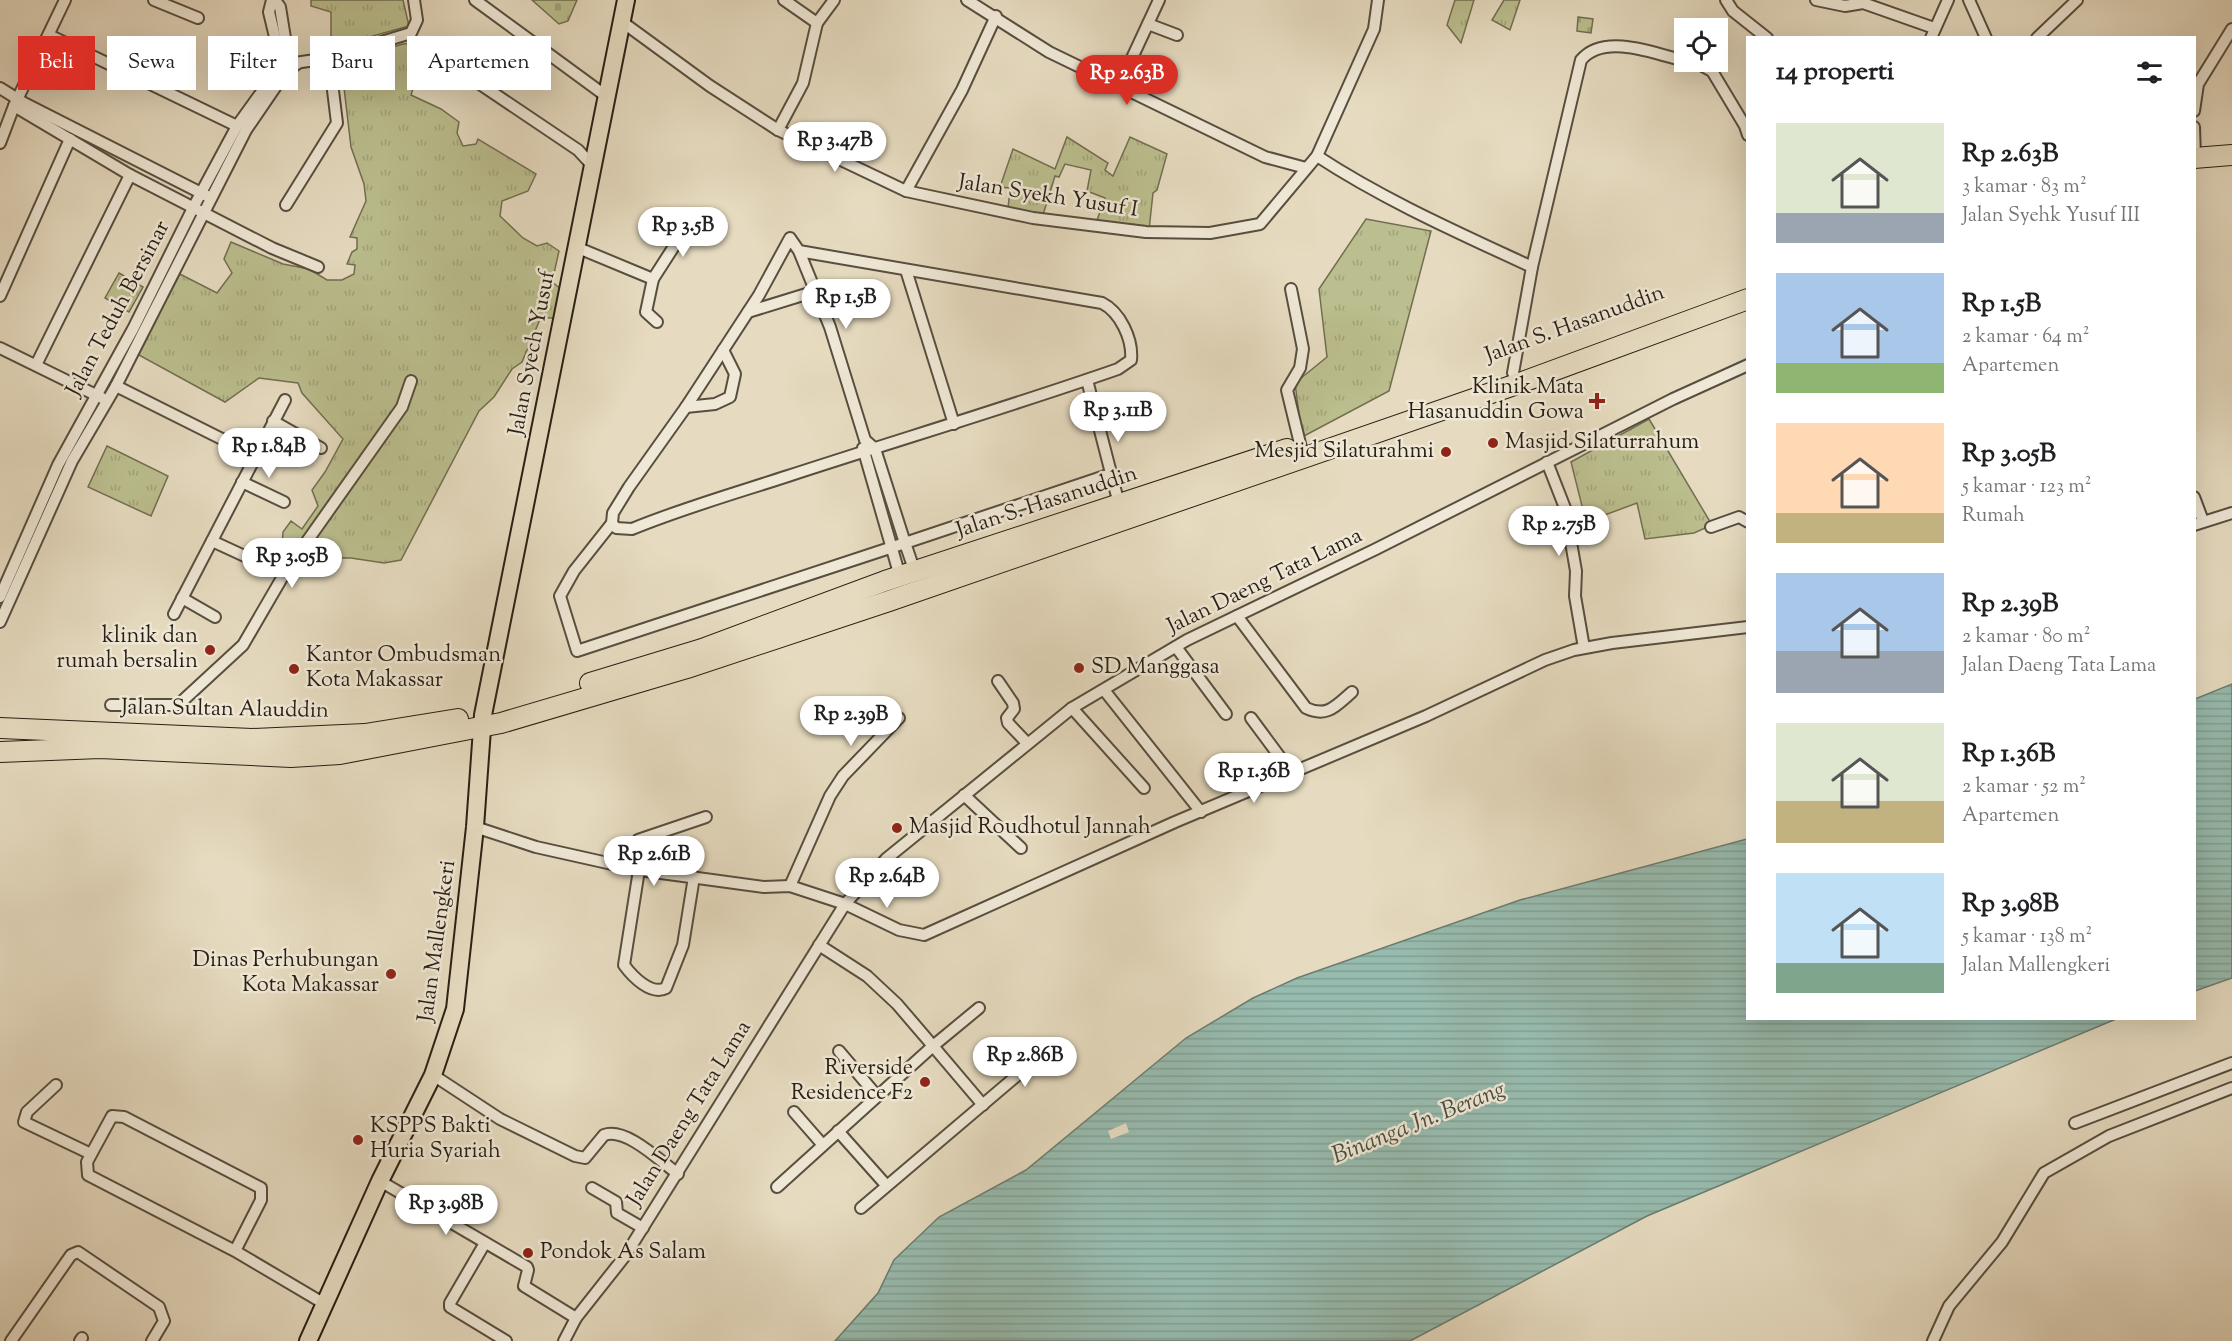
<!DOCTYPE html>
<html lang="id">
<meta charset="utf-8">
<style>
body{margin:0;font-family:"Sorts Mill Goudy",serif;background:#f6f6f6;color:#202124;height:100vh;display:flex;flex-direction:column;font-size:22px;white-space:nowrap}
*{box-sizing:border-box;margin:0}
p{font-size:20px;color:#757577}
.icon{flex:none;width:33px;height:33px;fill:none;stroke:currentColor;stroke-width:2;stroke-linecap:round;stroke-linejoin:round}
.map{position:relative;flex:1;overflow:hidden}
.sheet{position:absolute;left:1746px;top:36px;width:450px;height:984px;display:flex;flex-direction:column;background:#fff;border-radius:0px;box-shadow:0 6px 24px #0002}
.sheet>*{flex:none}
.guide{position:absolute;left:18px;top:36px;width:570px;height:54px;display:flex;gap:12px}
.controls{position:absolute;left:1674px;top:18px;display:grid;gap:12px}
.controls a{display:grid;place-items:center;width:54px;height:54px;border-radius:0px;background:#fff;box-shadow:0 6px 24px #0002;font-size:30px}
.price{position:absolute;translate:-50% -51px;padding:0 14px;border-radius:21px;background:#fff;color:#222;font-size:20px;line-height:39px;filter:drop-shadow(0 2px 3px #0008)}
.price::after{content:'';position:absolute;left:50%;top:36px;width:18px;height:14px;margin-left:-9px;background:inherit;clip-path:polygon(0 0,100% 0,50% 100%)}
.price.current{background:#d93025;color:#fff}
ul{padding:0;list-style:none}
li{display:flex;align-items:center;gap:18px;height:150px;padding:0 30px}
li span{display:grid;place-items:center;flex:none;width:168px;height:120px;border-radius:0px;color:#555}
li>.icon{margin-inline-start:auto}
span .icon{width:72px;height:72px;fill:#fffc;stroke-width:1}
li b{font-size:26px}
h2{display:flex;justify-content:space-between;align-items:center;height:72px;padding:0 30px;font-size:26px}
.pill{padding:0 21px;border-radius:0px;background:#fff;box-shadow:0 6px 24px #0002;font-size:21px;line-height:54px}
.pill.current{background:#d93025;color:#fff}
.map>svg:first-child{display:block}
.grass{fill:url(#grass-tufts);stroke:#726e51;stroke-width:1.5}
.cemetery{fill:url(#cemetery-stones);stroke:#726e51;stroke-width:1.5}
.water{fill:url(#water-rules);stroke:#6b7d70;stroke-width:1.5}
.pier{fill:#e6dbc0}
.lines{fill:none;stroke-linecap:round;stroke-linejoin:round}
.street-casing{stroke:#584e3f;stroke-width:14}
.primary-casing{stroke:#281f14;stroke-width:20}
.highway-casing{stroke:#281f14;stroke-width:22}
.street{stroke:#efe8d6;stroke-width:10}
.primary{stroke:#e6dbc0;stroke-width:16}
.highway{stroke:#e6dbc0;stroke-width:20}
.poi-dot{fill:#8f2418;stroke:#efe8d6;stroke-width:2}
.labels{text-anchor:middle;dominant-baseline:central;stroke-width:5;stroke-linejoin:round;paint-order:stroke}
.street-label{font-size:22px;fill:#281f14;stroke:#efe8d6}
.poi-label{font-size:22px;fill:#281f14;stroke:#efe8d6;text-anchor:start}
.water-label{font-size:24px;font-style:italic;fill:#494e42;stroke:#efe8d6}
</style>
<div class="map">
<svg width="2232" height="1341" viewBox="0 0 2232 1341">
<defs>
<pattern id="grass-tufts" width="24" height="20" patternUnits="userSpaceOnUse" patternTransform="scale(1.5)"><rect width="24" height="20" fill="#bbbe8e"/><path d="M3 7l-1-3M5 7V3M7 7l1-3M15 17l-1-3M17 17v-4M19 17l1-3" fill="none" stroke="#a1a37a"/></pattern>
<pattern id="cemetery-stones" width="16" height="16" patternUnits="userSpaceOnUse" patternTransform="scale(1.5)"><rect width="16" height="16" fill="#bbbe8e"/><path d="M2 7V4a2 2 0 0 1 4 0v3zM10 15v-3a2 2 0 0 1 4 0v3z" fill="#a1a37a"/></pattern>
<pattern id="water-rules" width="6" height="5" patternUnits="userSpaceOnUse" patternTransform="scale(1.5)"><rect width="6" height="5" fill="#97bbae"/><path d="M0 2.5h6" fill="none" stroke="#82a095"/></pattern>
</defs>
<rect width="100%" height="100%" fill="#e6dbc0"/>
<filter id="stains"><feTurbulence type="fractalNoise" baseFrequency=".00333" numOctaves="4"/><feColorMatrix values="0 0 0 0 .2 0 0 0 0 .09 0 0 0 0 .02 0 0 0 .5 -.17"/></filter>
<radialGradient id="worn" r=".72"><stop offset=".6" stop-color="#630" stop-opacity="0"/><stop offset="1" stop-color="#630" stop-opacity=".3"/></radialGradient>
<g class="grass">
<polygon points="311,0 403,0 409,26 333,47 328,40 331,37 331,12 311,6"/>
<polygon points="1455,0 1474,0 1461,43 1447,25"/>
<polygon points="1504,0 1520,0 1510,30 1492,20"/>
<polygon points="423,42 431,58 420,67 411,95 441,109 459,122 457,133 463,146 476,144 478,139 536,174 528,191 502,201 500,216 523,238 537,246 547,243 559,251 552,282 561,289 560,319 541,317 522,362 512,369 494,397 479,411 401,560 384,563 351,558 317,558 282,547 283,532 291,521 302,529 318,506 312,490 325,472 343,439 302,393 298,383 259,378 225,402 137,354 180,274 217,293 232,273 224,259 231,242 283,264 309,269 327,280 342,280 354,274 355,265 347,264 352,252 357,249 357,238 350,237 366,201 364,184 351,147 341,62 403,44"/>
<polygon points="1067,137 1108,163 1105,170 1113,176 1130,137 1167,154 1157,190 1153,193 1149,230 1096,223 1105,198 1087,191 1091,170 1065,164 1059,177 1055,176 1042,218 1008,209 1010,188 1000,187 1013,149 1055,169"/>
<polygon points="1366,219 1431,231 1389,391 1302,437 1295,383 1327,357 1319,289"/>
<polygon points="119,273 143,287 129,312 105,298"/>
<polygon points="1649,419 1712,525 1694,533 1645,539 1637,503 1586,522 1571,462"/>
<polygon points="107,446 168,476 151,516 88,487"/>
</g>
<g class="cemetery">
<polygon points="532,0 577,0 568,21 559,24"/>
<polygon points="1578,17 1593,19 1591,33 1577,31"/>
</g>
<g class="water">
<polygon points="2232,684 2232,978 2195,991 2195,699"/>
<polygon points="1747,839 1748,1018 2116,1019 1647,1216 1410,1341 835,1341 878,1293 894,1260 939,1217 1026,1170 1186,1038 1253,998 1297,978 1520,900"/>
</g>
<polygon class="pier" points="1126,1123 1129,1132 1111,1139 1108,1131"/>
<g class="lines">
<defs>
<g id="street">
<polyline points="154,0 198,18"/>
<polyline points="272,0 269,12 283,70"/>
<polyline points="275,0 280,7 290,69"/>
<polyline points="475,0 606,96"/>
<polyline points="967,0 1049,52 1265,157 1306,168"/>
<polyline points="1726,0 1733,11 1767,38"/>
<polyline points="1816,0 1845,6 1863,3 1934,28"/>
<polyline points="1969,0 1986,38"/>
<polyline points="621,21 710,86 778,130 906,191 1033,218 1146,232 1210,233 1260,224 1317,156 1374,29 1378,0"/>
<polyline points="817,23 834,0"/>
<polyline points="1148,24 1177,35"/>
<polyline points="49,35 237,126"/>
<polyline points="1931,38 1948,0"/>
<polyline points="2037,38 2077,0"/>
<polyline points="245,46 272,60 278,68"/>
<polyline points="434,53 578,150 591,164"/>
<polyline points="329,58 411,33 417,20 414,0"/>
<polyline points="1689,62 1701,65 1712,71 1745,126 1748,135"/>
<polyline points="1119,86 1159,0"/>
<polyline points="0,88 24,103 207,196"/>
<polyline points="14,106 130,175 272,248 318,267"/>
<polyline points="2194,111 2198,84 2232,29"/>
<polyline points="2194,127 2195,158"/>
<polyline points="778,130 803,83 817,23 784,0"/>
<polyline points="0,143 14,106 65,0"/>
<path d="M1317,156C1384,200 1459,233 1532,267L1513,373"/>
<polyline points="906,191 962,90 996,16"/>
<polyline points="576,247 653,279 646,312 657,322"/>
<path d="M799,251L1102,303C1120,312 1133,339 1131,360L1118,369C1009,407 898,440 788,476C736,493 683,508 632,529L616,528L612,523L613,513L629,487L686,407L759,295L790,238L799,251L830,327L865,440L875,449L905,543L1111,474"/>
<path d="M1532,267L1581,60C1604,32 1657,54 1684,61"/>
<polyline points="906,270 954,424"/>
<polyline points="653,279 689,223"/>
<polyline points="1291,289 1303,349 1300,368 1287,390 1303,456"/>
<polyline points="0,296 70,139"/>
<polyline points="748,312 816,291"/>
<polyline points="0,348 102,398"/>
<polyline points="36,365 130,175"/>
<polyline points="1087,380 1120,508"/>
<polyline points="116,386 254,455"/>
<polyline points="686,407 715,404 730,397 735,374 723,350"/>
<polyline points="273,421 321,448"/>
<polyline points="863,448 901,580"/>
<polyline points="1547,462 1565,508 1576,571 1575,596 1584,648"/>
<polyline points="242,482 284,502"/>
<polyline points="2194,497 2203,521"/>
<polyline points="612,523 574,571 560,596 577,651 905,543 916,575"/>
<polyline points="2194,525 2232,513"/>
<polyline points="1711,527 1739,517 1748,522"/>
<polyline points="212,541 251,559"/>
<polyline points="0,597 58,465 133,329 194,206 237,126 281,65 329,58 337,123 286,205"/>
<polyline points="182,598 215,617"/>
<polyline points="174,614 285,400"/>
<path d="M1237,616L1306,708C1327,718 1336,706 1352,692"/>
<polyline points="0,622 72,461 116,386 246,130 285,73 298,63"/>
<polyline points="1176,647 1226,714"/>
<polyline points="998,681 1013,703 1014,709 1007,718 1008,723 1027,743"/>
<polyline points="1104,690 1201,812"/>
<polyline points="111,705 178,705 243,645 286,571 402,407 411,381"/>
<polyline points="1072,708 1144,788"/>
<polyline points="1251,718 1291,772"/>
<polyline points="964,795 1021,848"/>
<polyline points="475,827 536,847 639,870 764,887 790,886 845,904 899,930 924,935 1175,822 1426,716 1545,660 1574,650 1612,643 1748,627"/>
<polyline points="623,867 638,840 706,817"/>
<path d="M639,870L624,965C632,976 651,996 666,988L683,945L694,877"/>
<polyline points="790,886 830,796 843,776 899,718"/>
<polyline points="979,1008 933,1046 983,1105"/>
<polyline points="839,1051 877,1096"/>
<path d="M433,1075L500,1119L575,1156L585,1158L604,1135C626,1127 660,1161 678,1174"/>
<polyline points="56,1085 27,1112 24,1122 91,1154"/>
<polyline points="794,1112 822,1144"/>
<polyline points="2075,1123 2232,1063"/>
<polyline points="838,1131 886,1185"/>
<polyline points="380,1181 527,1267 528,1270 524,1286 576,1318"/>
<polyline points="777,1187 933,1046 897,1004 867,976 819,945"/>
<polyline points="592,1188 616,1202 617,1213 643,1228"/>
<polyline points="861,1208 1047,1050"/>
<polyline points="485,1243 450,1303 450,1307 506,1341"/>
<polyline points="235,1251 261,1200 261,1188 124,1117 112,1116 87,1162 88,1175 235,1251 323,1303"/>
<polyline points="11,1341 71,1255 78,1252 159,1307 164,1321 152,1341"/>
<polyline points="80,1341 82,1338"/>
<polyline points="564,1341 576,1318 625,1256 845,904 886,859 1072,708 1187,640 1376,549 1673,399 1748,365"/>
<polyline points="1933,1341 1949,1306 2002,1242 2044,1173 2109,1136 2232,1088"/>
</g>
<polyline id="primary" points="308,1341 380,1181 433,1075 455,1009 475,827 483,715 626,0"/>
<g id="highway">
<polyline points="2194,158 2232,155"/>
<polyline points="590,683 702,649 885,581 1287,449"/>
<polyline points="0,728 252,739 365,734 458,719"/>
<polyline points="0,752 100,748 291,757 340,754 501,723 687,668 889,601 1517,384 1748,299"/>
</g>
</defs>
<use href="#street" class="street-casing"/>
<use href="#primary" class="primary-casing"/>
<use href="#highway" class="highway-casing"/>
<use href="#street" class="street"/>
<use href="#primary" class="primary"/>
<use href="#highway" class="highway"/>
</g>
<g class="poi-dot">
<path d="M1594 392h6v6h6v6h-6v6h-6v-6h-6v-6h6z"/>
<circle cx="1493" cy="443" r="6"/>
<circle cx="1446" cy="452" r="6"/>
<circle cx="210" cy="650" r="6"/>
<circle cx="1079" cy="668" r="6"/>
<circle cx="294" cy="669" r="6"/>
<circle cx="897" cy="828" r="6"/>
<circle cx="391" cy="974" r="6"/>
<circle cx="925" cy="1082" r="6"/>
<circle cx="358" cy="1140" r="6"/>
<circle cx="528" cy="1253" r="6"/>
</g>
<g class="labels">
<g class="street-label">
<text transform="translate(1048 197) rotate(9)">Jalan Syekh Yusuf I</text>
<text transform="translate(119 309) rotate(-62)">Jalan Teduh Bersinar</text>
<text transform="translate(1575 325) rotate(-20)">Jalan S. Hasanuddin</text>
<text transform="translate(533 353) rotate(-79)">Jalan Syech Yusuf</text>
<text transform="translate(1047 503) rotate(-18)">Jalan S. Hasanuddin</text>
<text transform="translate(1265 582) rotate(-26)">Jalan Daeng Tata Lama</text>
<text transform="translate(225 710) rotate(1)">Jalan Sultan Alauddin</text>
<text transform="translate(438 941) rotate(-82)">Jalan Mallengkeri</text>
<text transform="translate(690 1114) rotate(-58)">Jalan Daeng Tata Lama</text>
</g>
<g class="poi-label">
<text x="1584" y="388" text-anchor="end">Klinik Mata<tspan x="1584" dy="25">Hasanuddin Gowa</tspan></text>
<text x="1505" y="443">Masjid Silaturrahum</text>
<text x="1434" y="452" text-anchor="end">Mesjid Silaturahmi</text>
<text x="198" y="637" text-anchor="end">klinik dan<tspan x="198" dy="25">rumah bersalin</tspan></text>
<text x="306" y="656">Kantor Ombudsman<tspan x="306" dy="25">Kota Makassar</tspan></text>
<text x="1091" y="668">SD Manggasa</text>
<text x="909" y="828">Masjid Roudhotul Jannah</text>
<text x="379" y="961" text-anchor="end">Dinas Perhubungan<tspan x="379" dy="25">Kota Makassar</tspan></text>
<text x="913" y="1069" text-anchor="end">Riverside<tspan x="913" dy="25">Residence F2</tspan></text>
<text x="370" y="1127">KSPPS Bakti<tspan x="370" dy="25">Huria Syariah</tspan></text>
<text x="540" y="1253">Pondok As Salam</text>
</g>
<g class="water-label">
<text transform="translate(1419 1123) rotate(-22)">Binanga Jn. Berang</text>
</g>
</g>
<rect width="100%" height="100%" filter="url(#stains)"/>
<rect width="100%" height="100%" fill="url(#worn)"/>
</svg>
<div class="controls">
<a><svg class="icon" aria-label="locate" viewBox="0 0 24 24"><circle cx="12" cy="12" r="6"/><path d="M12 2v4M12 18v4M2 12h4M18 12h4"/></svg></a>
</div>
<b class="price current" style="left:1127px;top:106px">Rp 2.63B</b>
<b class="price" style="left:835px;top:173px">Rp 3.47B</b>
<b class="price" style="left:683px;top:258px">Rp 3.5B</b>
<b class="price" style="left:846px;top:330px">Rp 1.5B</b>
<b class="price" style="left:1118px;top:443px">Rp 3.11B</b>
<b class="price" style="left:269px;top:479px">Rp 1.84B</b>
<b class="price" style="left:1559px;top:557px">Rp 2.75B</b>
<b class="price" style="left:292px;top:589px">Rp 3.05B</b>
<b class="price" style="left:851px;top:747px">Rp 2.39B</b>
<b class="price" style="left:1254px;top:804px">Rp 1.36B</b>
<b class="price" style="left:654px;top:887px">Rp 2.61B</b>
<b class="price" style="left:887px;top:909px">Rp 2.64B</b>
<b class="price" style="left:1025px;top:1088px">Rp 2.86B</b>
<b class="price" style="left:446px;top:1236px">Rp 3.98B</b>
<div class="guide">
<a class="pill current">Beli</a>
<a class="pill">Sewa</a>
<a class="pill">Filter</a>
<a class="pill">Baru</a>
<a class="pill">Apartemen</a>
</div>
<section class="sheet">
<h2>14 properti<svg class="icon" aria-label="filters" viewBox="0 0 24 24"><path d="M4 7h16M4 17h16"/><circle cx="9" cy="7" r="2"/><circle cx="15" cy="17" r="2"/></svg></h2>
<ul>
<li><span style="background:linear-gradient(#dfe7d0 75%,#9aa5b1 0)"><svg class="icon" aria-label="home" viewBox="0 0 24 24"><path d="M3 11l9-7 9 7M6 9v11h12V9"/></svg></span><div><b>Rp 2.63B</b><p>3 kamar · 83 m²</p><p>Jalan Syehk Yusuf III</p></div></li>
<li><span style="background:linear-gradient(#a9c7e8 75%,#8fb573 0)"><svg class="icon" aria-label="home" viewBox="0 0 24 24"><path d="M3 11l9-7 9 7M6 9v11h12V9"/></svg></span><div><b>Rp 1.5B</b><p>2 kamar · 64 m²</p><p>Apartemen</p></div></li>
<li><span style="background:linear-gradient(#ffd9b3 75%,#c2b280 0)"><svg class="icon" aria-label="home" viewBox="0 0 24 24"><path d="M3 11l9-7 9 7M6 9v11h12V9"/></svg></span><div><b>Rp 3.05B</b><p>5 kamar · 123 m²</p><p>Rumah</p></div></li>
<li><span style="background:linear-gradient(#a9c7e8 65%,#9aa5b1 0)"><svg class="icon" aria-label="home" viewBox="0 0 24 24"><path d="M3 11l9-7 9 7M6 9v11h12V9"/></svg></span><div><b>Rp 2.39B</b><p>2 kamar · 80 m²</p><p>Jalan Daeng Tata Lama</p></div></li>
<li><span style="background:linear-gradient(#dfe7d0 65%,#c2b280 0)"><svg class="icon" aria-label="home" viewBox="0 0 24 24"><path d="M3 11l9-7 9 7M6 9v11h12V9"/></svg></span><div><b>Rp 1.36B</b><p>2 kamar · 52 m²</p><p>Apartemen</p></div></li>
<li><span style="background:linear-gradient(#bfe0f5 75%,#7fa58c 0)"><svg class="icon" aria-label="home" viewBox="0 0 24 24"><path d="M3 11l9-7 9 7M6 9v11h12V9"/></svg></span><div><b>Rp 3.98B</b><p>5 kamar · 138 m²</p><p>Jalan Mallengkeri</p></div></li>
</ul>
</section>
</div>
